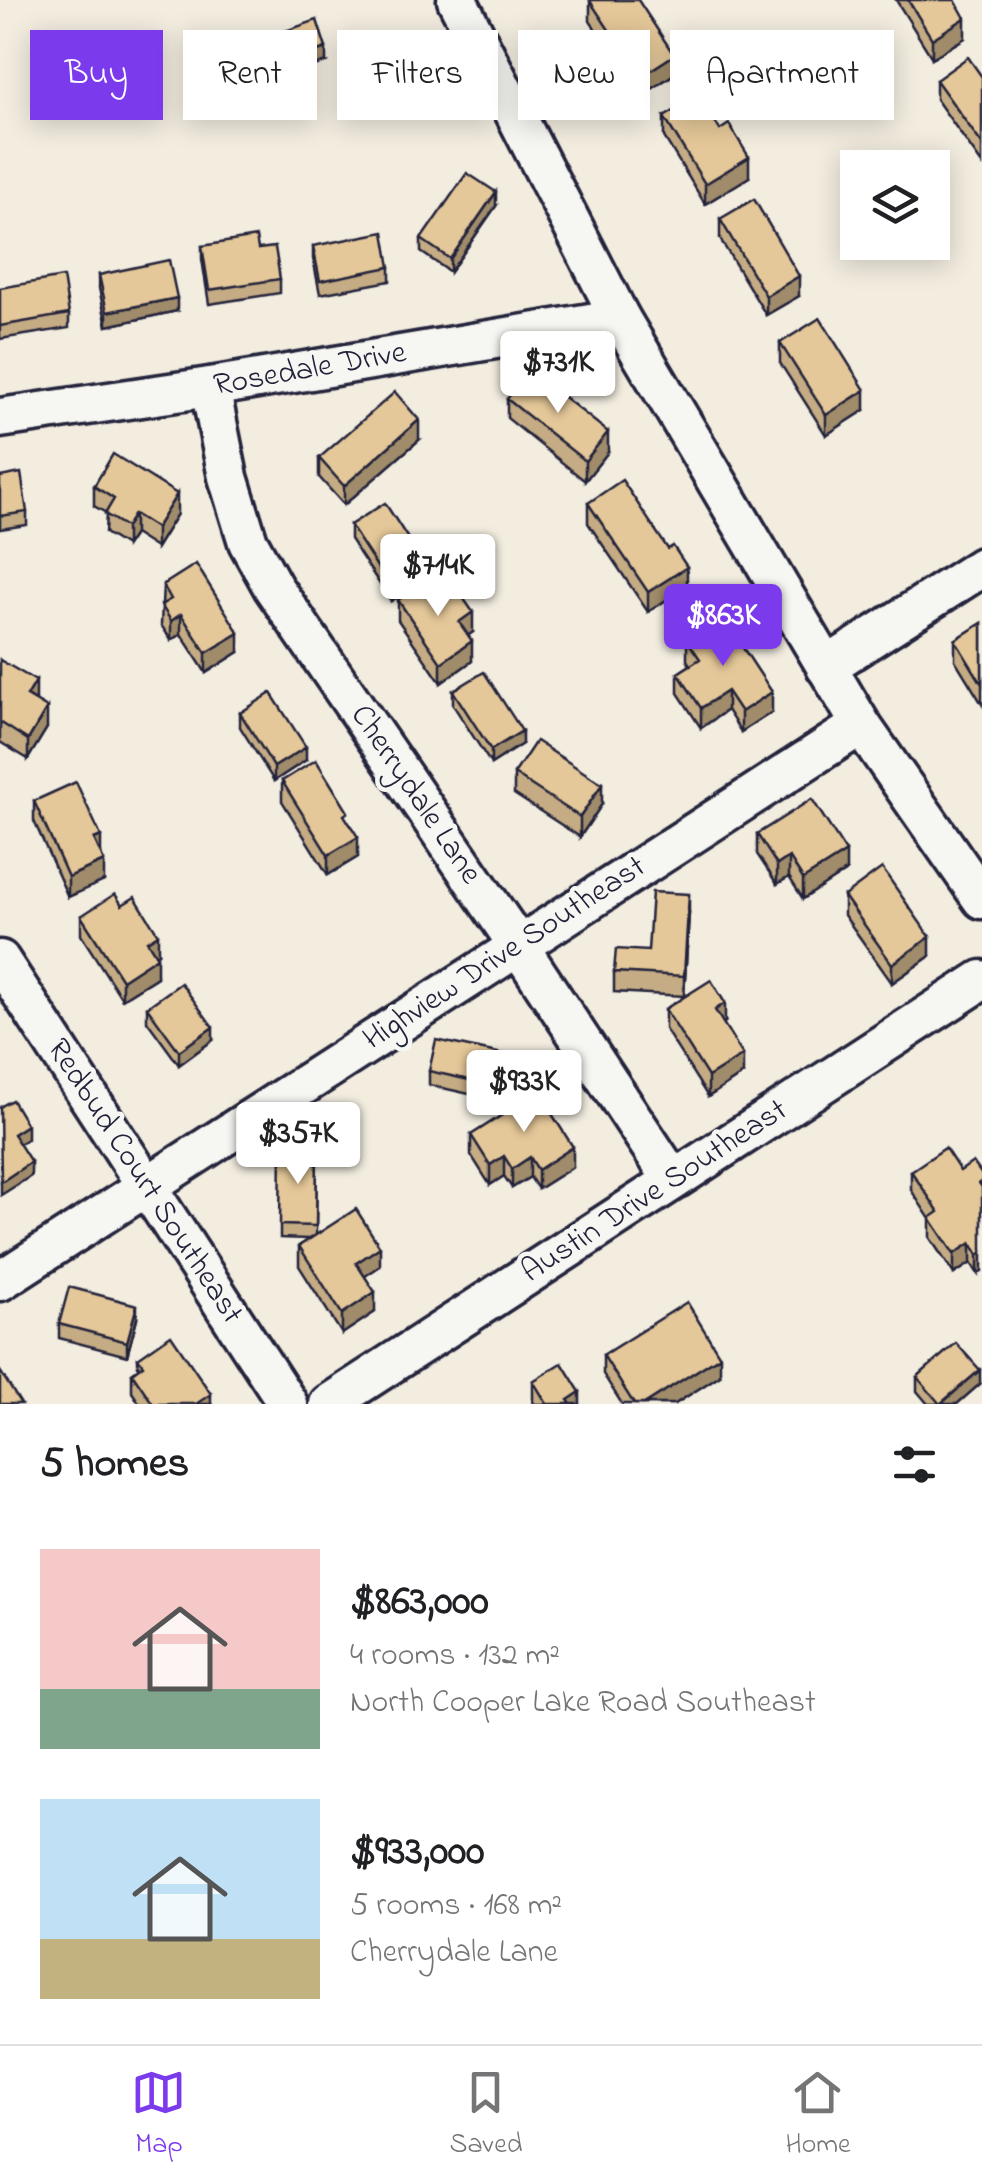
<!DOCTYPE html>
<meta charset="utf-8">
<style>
body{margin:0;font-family:"Indie Flower",sans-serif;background:#f2f2f2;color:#202124;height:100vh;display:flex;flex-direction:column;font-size:38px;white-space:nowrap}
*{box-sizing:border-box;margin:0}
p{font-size:32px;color:#757577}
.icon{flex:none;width:55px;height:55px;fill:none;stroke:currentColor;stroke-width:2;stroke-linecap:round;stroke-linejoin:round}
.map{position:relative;height:1404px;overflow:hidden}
.drawer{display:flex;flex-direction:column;background:#fff;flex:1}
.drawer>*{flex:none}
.guide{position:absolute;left:30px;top:30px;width:922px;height:90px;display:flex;gap:20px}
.buttons{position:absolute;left:840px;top:150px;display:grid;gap:20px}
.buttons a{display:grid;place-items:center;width:110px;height:110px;border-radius:0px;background:#fff;box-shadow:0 5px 25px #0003;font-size:50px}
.price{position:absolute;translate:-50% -85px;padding:0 22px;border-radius:10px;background:#fff;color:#222;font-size:32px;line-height:65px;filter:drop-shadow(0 2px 5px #0008)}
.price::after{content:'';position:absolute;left:50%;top:60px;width:30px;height:22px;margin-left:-15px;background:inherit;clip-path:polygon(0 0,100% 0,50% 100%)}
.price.current{background:#7c3aed;color:#fff}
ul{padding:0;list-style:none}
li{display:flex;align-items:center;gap:30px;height:250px;padding:0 40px}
li span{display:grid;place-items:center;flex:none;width:280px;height:200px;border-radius:0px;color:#555}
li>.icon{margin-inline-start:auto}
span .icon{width:120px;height:120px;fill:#fffc;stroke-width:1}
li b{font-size:42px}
h2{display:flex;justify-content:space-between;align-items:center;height:120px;padding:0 40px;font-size:42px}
.pill{padding:0 35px;border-radius:0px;background:#fff;box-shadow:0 5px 25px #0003;font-size:35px;line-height:90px}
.pill.current{background:#7c3aed;color:#fff}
.tab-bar{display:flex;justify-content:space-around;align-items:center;height:140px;border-top:2px solid #e0e0e0;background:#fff;font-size:28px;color:#757577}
.tab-bar a{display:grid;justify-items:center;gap:5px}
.tab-bar .current{color:#7c3aed}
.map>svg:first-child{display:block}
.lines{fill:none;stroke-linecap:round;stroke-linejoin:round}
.minor-casing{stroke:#22223b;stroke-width:45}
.minor{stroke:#f6f6f2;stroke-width:38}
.wall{fill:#c5ac84;stroke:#22223b;stroke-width:2.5}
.shaded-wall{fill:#a08c6b;stroke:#22223b;stroke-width:2.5}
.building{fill:#e5c899;stroke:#22223b;stroke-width:2.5}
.labels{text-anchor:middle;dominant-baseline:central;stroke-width:9;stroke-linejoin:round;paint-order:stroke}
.street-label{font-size:32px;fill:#22223b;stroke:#f6f6f2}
</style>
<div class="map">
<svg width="982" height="1404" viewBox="0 0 982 1404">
<rect width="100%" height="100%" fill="#f3ede0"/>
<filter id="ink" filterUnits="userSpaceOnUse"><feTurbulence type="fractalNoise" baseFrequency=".01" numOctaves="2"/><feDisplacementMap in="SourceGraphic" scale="20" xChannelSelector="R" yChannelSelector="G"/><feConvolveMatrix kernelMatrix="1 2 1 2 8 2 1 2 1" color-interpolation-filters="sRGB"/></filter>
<g filter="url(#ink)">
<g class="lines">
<defs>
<g id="minor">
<polyline points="457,0 620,318 861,725 982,899"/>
<polyline points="210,387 228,477 248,542 273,587 518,945 673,1180"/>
<polyline points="0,418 210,387 620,318"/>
<polyline points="826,667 982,567"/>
<polyline points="0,960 288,1404"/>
<polyline points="0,1281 861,725"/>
<polyline points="329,1404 982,980"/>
</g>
</defs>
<use href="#minor" class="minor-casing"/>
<use href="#minor" class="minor"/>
</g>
<g class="wall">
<polygon points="896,0 955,0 965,38 932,58"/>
<polygon points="590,1 674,74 640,97 590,21"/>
<polygon points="250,43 326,62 259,84 250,57"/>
<polygon points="982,77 982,164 936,99 936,80"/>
<polygon points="664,117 749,177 705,204 664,137"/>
<polygon points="496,206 450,272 421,252 421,239"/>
<polygon points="720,219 799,296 766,315 720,239"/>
<polygon points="202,246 258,249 280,279 280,293 209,304 202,259"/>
<polygon points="313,246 390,267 390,281 320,294 313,259"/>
<polygon points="99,275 177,311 107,326 99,288"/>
<polygon points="0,288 69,314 69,328 0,339"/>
<polygon points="780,343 865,410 826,435 780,363"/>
<polygon points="507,399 608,452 585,481 507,418"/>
<polygon points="419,440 344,505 319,477 319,458"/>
<polygon points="0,477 27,512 27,525 0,529"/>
<polygon points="94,486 177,514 156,548 134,534 126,546 105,533 106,513 94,506"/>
<polygon points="588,503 687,586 648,612 588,523"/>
<polygon points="350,525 425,579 391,601 350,539"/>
<polygon points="163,585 239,652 206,673 181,634 171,640 161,625"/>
<polygon points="398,600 440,601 473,632 468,635 472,661 441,683 398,620"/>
<polygon points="982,623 982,704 955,660 955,640"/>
<polygon points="687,640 772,712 741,732 727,710 701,728 678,693 678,673 690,665 687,660"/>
<polygon points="0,660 36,701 47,728 28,759 0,742"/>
<polygon points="453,691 522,744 491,764 453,705"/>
<polygon points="240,713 306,760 274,781 240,727"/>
<polygon points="514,774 602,804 580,837 514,794"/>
<polygon points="282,781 348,822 358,857 328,875 282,801"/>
<polygon points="34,801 101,853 104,881 68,897 34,821"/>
<polygon points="757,834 846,871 803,899 789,877 777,884 757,854"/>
<polygon points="844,896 930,956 892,983 844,915"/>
<polygon points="689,914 684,996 614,992 614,972 648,951"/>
<polygon points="81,916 158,953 156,955 157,977 122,999 81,935"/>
<polygon points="147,1007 213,1040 179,1065 147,1021"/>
<polygon points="665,1009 725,1022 723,1024 743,1074 708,1097 665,1029"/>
<polygon points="512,1070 505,1102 429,1085 429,1071"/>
<polygon points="471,1135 573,1167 538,1189 530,1177 512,1188 504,1176 490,1185 471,1155"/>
<polygon points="317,1149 316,1235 380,1266 365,1276 375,1312 342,1334 299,1266 299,1246 310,1239 280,1238 280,1225"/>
<polygon points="911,1171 960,1171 982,1175 978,1274 971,1263 954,1274 930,1238 930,1219 911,1190"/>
<polygon points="137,1318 127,1356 59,1338 59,1324"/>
<polygon points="603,1355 720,1375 675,1404 622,1404 603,1374"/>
<polygon points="138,1358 211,1404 140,1404 132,1392 132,1373 138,1369"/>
<polygon points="917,1377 980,1384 957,1404 928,1404 917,1391"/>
<polygon points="533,1381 580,1404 534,1404 533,1401"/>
</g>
<g class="shaded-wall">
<polygon points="965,18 965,38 932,58 932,39"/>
<polygon points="326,48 326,62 259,84 259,71"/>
<polygon points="674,55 674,74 640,97 640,77"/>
<polygon points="749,157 749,177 705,204 705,184"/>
<polygon points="496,192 496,206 450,272 450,259"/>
<polygon points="799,276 799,296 766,315 766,296"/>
<polygon points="177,298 177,311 107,326 107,312"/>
<polygon points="865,390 865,410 826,435 826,415"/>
<polygon points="419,420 419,440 344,505 344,486"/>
<polygon points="608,432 608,452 585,481 585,461"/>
<polygon points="177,494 177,514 156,548 156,528"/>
<polygon points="134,514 134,534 126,546 126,527"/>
<polygon points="425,565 425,579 391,601 391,588"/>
<polygon points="687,567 687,586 648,612 648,592"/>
<polygon points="473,612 473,632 459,642 459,622"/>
<polygon points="181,614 181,634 171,640 171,621"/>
<polygon points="239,633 239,652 206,673 206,653"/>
<polygon points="472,641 472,661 441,683 441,663"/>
<polygon points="36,681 36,701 27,696"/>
<polygon points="727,691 727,710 701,728 701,708"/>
<polygon points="772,692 772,712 741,732 741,712"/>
<polygon points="47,708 47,728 28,759 28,740"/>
<polygon points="522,731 522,744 491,764 491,750"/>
<polygon points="306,747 306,760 274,781 274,767"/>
<polygon points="602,784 602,804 580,837 580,817"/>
<polygon points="101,836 101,856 94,839"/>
<polygon points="358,837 358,857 328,875 328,855"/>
<polygon points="846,852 846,871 803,899 803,879"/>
<polygon points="789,857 789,877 777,884 777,865"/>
<polygon points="104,861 104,881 68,897 68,877"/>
<polygon points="689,894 689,914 684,996 684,976"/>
<polygon points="158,934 158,953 147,961 147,941"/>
<polygon points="930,937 930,956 892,983 892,964"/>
<polygon points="157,957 157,977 122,999 122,980"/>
<polygon points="725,1003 725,1022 715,1030 715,1010"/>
<polygon points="213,1027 213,1040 179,1065 179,1051"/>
<polygon points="743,1055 743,1074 708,1097 708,1077"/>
<polygon points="512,1056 512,1070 505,1102 505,1088"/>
<polygon points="27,1125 27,1139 13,1147 13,1134"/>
<polygon points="573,1147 573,1167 538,1189 538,1170"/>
<polygon points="504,1156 504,1176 490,1185 490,1165"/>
<polygon points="530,1157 530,1177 512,1188 512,1169"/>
<polygon points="31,1162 31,1176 1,1195 1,1182"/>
<polygon points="971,1243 971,1263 954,1274 954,1254"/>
<polygon points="380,1247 380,1266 356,1282 356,1263"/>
<polygon points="982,1252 982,1272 978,1274 978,1255"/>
<polygon points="375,1292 375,1312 342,1334 342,1314"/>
<polygon points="137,1305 137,1318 127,1356 127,1342"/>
<polygon points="720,1356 720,1375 675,1404 644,1404"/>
<polygon points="980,1370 980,1384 957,1404 941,1404"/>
<polygon points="580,1392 580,1404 568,1404 568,1400"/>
<polygon points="211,1394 211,1404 196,1404"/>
</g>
<g class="building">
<polygon points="592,0 638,0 674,55 640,77 590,1"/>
<polygon points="908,0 955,0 965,18 932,39"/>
<polygon points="317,20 326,48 259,71 250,43"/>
<polygon points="968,57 982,77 982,144 936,80"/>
<polygon points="699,96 720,130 729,124 749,157 705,184 664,117"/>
<polygon points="467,173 496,192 450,259 421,239"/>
<polygon points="754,199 799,276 766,296 720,219"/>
<polygon points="384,232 390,267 320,281 313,246"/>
<polygon points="256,237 258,249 275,247 280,279 209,290 202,246"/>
<polygon points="169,260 177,298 107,312 99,275"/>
<polygon points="63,277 69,314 0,326 0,288"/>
<polygon points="820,318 865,390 826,415 780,343"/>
<polygon points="530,370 608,432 585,461 507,399"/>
<polygon points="395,392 419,420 344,486 319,458"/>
<polygon points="113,454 177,494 156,528 134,514 126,527 105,514 114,499 94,486"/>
<polygon points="21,473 27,512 0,516 0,477"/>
<polygon points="622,480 668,549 673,546 687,567 648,592 588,503"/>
<polygon points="385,503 425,565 391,588 350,525"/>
<polygon points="196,564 239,633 206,653 181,614 171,621 161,605 171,599 163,585"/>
<polygon points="426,581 440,601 457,589 473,612 459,622 472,641 441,663 398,600"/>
<polygon points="722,616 772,692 741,712 727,691 701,708 678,673 700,659 687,640"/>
<polygon points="982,623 982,684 955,640"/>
<polygon points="0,660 36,681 27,696 47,708 28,740 0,722"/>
<polygon points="484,672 522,731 491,750 453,691"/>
<polygon points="271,693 306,747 274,767 240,713"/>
<polygon points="536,741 602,784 580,817 514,774"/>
<polygon points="316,760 348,812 344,815 358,837 328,855 282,781"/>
<polygon points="76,782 101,836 94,839 104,861 68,877 34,801"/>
<polygon points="812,799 846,852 803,879 789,857 777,865 757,834"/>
<polygon points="882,868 930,937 892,964 844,896"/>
<polygon points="652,892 689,894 684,976 614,972 616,949 648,951"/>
<polygon points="115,894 122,905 135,897 158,934 147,941 157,957 122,980 81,916"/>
<polygon points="711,980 725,1003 715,1010 743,1055 708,1077 665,1009"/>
<polygon points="181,983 213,1027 179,1051 147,1007"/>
<polygon points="436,1040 512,1056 505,1088 429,1071"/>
<polygon points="538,1092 573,1147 538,1170 530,1157 512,1169 504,1156 490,1165 471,1135"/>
<polygon points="12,1100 27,1125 13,1134 31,1162 1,1182 0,1107"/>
<polygon points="281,1148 317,1149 316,1226 280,1225"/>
<polygon points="945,1148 960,1171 973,1162 982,1175 982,1181 979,1183 982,1187 982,1252 978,1255 971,1243 954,1254 930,1218 939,1212 911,1171"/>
<polygon points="356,1209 380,1247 356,1263 375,1292 342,1314 299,1246"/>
<polygon points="69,1287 137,1305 127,1342 59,1324"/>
<polygon points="687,1302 720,1356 644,1404 634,1404 603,1355"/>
<polygon points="171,1335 211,1394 196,1404 153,1404 132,1373 143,1365 138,1358"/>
<polygon points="956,1343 980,1370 940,1404 917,1377"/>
<polygon points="562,1363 580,1392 568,1400 571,1404 547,1404 533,1381"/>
<polygon points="0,1371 21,1404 0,1404"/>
</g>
</g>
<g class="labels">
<g class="street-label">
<text transform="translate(310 370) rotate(-10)">Rosedale Drive</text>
<text transform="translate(415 795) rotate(56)">Cherrydale Lane</text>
<text transform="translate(505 954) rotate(-33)">Highview Drive Southeast</text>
<text transform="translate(144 1182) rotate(57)">Redbud Court Southeast</text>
<text transform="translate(655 1192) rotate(-33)">Austin Drive Southeast</text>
</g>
</g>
</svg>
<div class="buttons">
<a><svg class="icon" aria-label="layers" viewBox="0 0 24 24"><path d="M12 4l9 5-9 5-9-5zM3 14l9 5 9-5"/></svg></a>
</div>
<b class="price" style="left:558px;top:416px">$731K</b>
<b class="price" style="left:438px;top:619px">$714K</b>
<b class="price current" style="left:723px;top:669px">$863K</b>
<b class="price" style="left:524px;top:1135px">$933K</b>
<b class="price" style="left:298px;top:1187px">$357K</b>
<div class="guide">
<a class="pill current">Buy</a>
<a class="pill">Rent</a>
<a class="pill">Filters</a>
<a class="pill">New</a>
<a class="pill">Apartment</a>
</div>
</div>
<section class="drawer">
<h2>5 homes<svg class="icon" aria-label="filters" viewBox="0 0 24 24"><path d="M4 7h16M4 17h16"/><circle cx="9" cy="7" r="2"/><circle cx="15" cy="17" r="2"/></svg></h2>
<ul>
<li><span style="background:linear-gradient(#f6c9c9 70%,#7fa58c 0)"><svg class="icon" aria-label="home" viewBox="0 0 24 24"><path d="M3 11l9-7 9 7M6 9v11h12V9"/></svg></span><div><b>$863,000</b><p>4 rooms · 132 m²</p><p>North Cooper Lake Road Southeast</p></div></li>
<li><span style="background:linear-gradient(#bfe0f5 70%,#c2b280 0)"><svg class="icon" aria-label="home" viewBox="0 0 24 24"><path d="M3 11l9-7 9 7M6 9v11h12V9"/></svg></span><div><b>$933,000</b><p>5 rooms · 168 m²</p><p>Cherrydale Lane</p></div></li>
</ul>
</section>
<nav class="tab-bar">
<a class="current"><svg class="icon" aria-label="map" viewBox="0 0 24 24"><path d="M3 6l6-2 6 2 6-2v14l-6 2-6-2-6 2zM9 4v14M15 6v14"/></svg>Map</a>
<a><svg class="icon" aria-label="saved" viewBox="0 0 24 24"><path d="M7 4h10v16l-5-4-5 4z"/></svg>Saved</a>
<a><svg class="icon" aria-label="home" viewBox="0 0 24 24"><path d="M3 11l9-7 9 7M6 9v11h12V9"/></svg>Home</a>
</nav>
